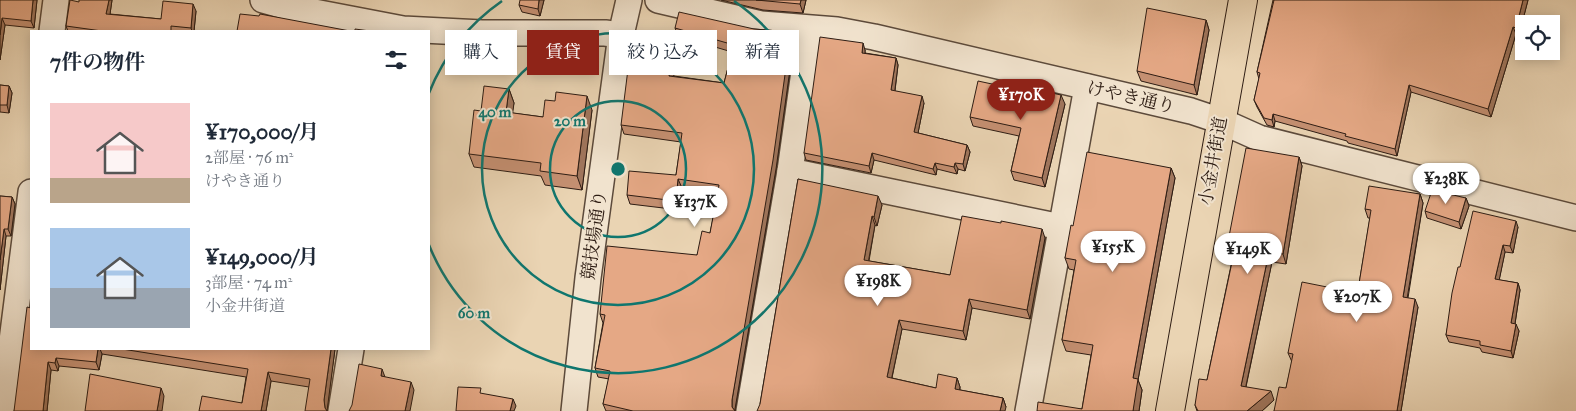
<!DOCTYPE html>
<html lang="ja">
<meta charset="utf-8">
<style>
body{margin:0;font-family:"IM FELL Great Primer","Noto Serif JP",serif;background:#f6f6f7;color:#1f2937;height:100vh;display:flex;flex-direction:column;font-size:19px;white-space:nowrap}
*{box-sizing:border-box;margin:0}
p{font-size:16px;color:#747a83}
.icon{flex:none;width:28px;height:28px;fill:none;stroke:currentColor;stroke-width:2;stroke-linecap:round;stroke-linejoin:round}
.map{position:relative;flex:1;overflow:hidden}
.details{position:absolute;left:30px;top:30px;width:400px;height:320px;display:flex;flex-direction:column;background:#fff;border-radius:0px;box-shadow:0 2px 12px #0003}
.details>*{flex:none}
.top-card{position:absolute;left:445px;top:30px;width:475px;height:45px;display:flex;gap:10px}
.fabs{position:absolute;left:1515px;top:15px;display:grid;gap:10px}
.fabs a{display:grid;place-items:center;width:45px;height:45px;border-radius:0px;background:#fff;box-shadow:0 2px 12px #0003;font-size:25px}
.price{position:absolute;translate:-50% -42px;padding:0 11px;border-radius:18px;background:#fff;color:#222;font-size:16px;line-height:32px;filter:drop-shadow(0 1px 2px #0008)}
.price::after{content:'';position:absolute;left:50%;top:30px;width:15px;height:11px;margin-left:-8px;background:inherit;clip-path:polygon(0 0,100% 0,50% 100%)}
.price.current{background:#8f2418;color:#fff}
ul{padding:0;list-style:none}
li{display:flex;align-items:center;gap:15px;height:125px;padding:0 20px}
li span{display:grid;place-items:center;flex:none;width:140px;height:100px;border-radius:0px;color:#555}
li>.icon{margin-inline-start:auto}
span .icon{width:60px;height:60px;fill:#fffc;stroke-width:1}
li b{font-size:21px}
h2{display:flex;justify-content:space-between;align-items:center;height:60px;padding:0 20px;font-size:21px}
.pill{padding:0 18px;border-radius:0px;background:#fff;box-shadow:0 2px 12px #0003;font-size:18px;line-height:45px}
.pill.current{background:#8f2418;color:#fff}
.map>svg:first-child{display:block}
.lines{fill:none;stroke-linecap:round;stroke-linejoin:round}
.minor-casing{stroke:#5c4a3b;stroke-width:28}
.major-casing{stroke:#2d1c13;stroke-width:30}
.minor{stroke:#f1e3ce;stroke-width:25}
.major{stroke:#ead4b3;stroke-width:28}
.wall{fill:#c59072;stroke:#2d1c13}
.shaded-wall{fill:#a0765d;stroke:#2d1c13}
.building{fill:#e5a885;stroke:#2d1c13}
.ring{fill:none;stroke:#0f766e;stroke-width:2.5}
.labels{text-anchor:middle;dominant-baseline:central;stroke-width:4;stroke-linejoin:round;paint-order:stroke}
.street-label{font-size:18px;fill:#2d1c13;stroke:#f1e3ce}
.centre{fill:#0f766e;stroke:#f1e3ce;stroke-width:2.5}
.ring-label{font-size:15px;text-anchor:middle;font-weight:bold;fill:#0f766e;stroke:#f1e3ce;stroke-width:4;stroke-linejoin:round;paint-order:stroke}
</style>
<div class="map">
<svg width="1576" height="411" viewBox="0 0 1576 411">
<rect width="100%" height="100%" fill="#ead4b3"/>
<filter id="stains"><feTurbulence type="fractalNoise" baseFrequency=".004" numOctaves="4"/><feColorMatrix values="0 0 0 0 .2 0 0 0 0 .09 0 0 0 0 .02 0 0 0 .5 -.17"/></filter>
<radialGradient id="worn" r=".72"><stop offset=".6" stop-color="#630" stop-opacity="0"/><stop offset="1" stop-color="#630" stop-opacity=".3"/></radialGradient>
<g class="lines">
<defs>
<g id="minor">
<polyline points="263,0 288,7 403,29 482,33 605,33 621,35"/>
<polyline points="658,0 761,24 837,30 874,37 1191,111 1221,121 1259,138 1576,218"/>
<polyline points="52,31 56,0"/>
<polyline points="790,171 1061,227"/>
<polyline points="3,411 31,192"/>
<polyline points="341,411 351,349"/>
<polyline points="574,411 588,278 621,35 629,0"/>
<polyline points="749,411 790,171 810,29"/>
<polyline points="1028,411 1087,87"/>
</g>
<polyline id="major" points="1170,411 1243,0"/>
</defs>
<use href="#minor" class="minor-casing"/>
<use href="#major" class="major-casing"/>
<use href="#minor" class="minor"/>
<use href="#major" class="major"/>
</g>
<g class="wall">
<polygon points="0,0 37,0 34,28 5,25 0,60"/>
<polygon points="112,0 110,14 161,19 196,11 194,31 68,31 66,26 79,2"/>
<polygon points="544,0 540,16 522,12 519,5"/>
<polygon points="721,0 806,0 803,13 763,10"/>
<polygon points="1273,0 1528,0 1519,35 1516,34 1491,117 1411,92 1397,156 1348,143 1347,141 1275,121 1274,127 1267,125 1257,107 1254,100 1259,79 1257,72"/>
<polygon points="1206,20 1209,30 1197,95 1141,81 1137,71"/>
<polygon points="675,28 754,29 791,32 794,41 776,169 735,409 735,411 606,411 603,404 609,379 598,377 595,368 603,323 600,314 697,255 710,233 718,194 682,188 680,210 630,204 627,195 676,175 681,142 624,134 621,125 674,76 724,83 732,52 678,36"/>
<polygon points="865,50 865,53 896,58 898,65 895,91 924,103 918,133 967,145 970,152 965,171 958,169 957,174 937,169 936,175 874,160 871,173 806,160 804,153"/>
<polygon points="0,85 9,86 12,93 9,113 0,112"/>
<polygon points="509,89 514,103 512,113 543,117 592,110 582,190 545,185 541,176 474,167 469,154 481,111"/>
<polygon points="1029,92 1065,104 1045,187 1014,180 1011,171 1019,136 973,126 970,117"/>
<polygon points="1299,157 1302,166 1286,264 1272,262 1246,387 1274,400 1262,411 1197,411 1195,405 1207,380 1233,256 1230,256 1227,247"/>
<polygon points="1171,168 1175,178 1138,380 1142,390 1139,411 1037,411 1082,409 1091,355 1066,351 1062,340 1074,270 1069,269 1065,258 1073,226"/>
<polygon points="798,179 882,205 877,226 875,225 869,261 950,275 1045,238 1030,319 972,308 966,340 902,329 892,378 936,388 957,378 960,387 960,390 1003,398 1006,407 760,404"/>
<polygon points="1420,194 1423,203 1408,298 1418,307 1401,411 1274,411 1286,388 1292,362 1288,353 1332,288 1358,290 1370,218 1368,218 1365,209"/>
<polygon points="0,196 12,197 15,204 11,236 6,236 0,290"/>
<polygon points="1466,198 1469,206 1461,229 1427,218 1425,211"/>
<polygon points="1518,227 1513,253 1505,252 1499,280 1518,283 1520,290 1515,324 1519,331 1513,358 1482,352 1480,348 1449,342 1446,335 1460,267"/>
<polygon points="31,349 335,349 327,409 309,387 271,381 266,411 199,411 242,403 246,377 102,354 99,370 59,366 58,371 51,370 47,411 14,411"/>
</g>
<g class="shaded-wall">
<polygon points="33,0 37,0 34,28 31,21"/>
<polygon points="109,0 112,0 109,21 106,14"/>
<polygon points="539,0 544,0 540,16 538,9"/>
<polygon points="801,0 806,0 803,13 800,4"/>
<polygon points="1523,0 1528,0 1519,35 1516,28"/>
<polygon points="193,4 196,11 194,31 192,31 191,28"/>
<polygon points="2,18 5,25 0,60 0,35"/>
<polygon points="1206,20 1209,30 1197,95 1194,85"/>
<polygon points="1513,27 1516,34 1491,117 1488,109"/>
<polygon points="791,32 794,41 776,169 735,409 735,411 732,407 732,400"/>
<polygon points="863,43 865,50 865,60 862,53"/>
<polygon points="896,58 898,65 894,97 891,90"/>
<polygon points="670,67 674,76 672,85 669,76"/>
<polygon points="1409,85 1411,92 1397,156 1395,149"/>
<polygon points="9,86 12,93 9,113 7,105"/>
<polygon points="509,89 514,103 511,126 506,112"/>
<polygon points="1061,95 1065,104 1045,187 1042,178"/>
<polygon points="587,96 592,110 582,190 577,176"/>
<polygon points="922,96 924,103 917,138 914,132"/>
<polygon points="1273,114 1275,121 1274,127 1272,120"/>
<polygon points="967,145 970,152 965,171 963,164"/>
<polygon points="872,153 874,160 871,173 869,166"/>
<polygon points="1299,157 1302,166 1286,264 1283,254"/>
<polygon points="935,163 937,169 936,175 933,169"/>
<polygon points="955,163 958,169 957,174 954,167"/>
<polygon points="1171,168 1175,178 1138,380 1142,390 1139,411 1133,411 1133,378"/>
<polygon points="678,179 682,188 680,210 676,201"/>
<polygon points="1420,194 1423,203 1406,305 1403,297"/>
<polygon points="878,196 882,205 877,226 874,217"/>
<polygon points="12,197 15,204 11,236 8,229"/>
<polygon points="1466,198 1469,206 1461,229 1459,222"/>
<polygon points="872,216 875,225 867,269 864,260"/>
<polygon points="1516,221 1518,227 1513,253 1510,246"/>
<polygon points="4,229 6,236 0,290 0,260"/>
<polygon points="1042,229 1045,238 1030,319 1027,310"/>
<polygon points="1503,245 1505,252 1498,286 1495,279"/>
<polygon points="1269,252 1272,262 1244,395 1241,386"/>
<polygon points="1518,283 1520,290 1514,330 1511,323"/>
<polygon points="969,299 972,308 966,340 963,331"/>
<polygon points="1415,299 1418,307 1401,411 1397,411"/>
<polygon points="899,320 902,329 890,386 887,377"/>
<polygon points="1516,324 1519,331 1513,358 1511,351"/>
<polygon points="98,349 100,349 102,354 99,370 96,362"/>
<polygon points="331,349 335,349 327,411 325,408 324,400"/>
<polygon points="56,358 59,366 58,371 55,363"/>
<polygon points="48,362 51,370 47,411 43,411"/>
<polygon points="382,369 385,377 381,376"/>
<polygon points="268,372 271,381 266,411 261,411"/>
<polygon points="957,378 960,387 958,398 955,389"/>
<polygon points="411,382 414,390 410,411 405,411"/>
<polygon points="161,388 164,396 162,411 157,411"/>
<polygon points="1271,391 1274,400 1262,411 1247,411"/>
<polygon points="1003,398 1006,407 1005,411 1000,411"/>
<polygon points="513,399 516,406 514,411 510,411"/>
</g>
<g class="building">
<polygon points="0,0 33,0 31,21 2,18 0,35"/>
<polygon points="70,0 79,2 79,0 109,0 106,14 161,19 163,1 193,4 191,28 171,26 171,31 102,31 66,26"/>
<polygon points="520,0 539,0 538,9 519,5"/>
<polygon points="756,0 801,0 800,4"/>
<polygon points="1274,0 1523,0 1516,28 1513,27 1488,109 1409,85 1395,149 1345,136 1346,134 1273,114 1272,120 1264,118 1254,100 1260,73 1257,72"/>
<polygon points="1147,8 1206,20 1194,85 1137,71"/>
<polygon points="679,12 754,29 791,32 773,160 732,400 732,407 735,411 633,411 603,404 610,371 595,368 605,315 600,314 607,246 697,255 702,231 710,233 719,185 678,179 676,201 627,195 629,171 676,175 682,133 621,125 629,61 670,67 669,76 724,83 734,45 675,28"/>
<polygon points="240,14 259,16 260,14 350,31 237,31"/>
<polygon points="355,29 370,31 355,31"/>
<polygon points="820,37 863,43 862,53 896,58 891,90 922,96 914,132 967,145 963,164 955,163 954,167 935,163 933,169 872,153 869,166 804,153"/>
<polygon points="978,81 1029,92 1030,88 1061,95 1042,178 1011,171 1021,128 970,117"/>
<polygon points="0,85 9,86 7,105 0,105"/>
<polygon points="484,86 509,89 506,112 543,117 545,100 555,101 556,92 587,96 577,176 540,171 541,163 469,154 474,110 481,111"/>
<polygon points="1246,148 1299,157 1283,254 1269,252 1241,386 1271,391 1247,411 1198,411 1195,405 1199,379 1207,380 1235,248 1227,247"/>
<polygon points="1087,152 1171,168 1133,378 1138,379 1133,411 1037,411 1038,402 1082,409 1093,345 1062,340 1076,260 1065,258 1071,225 1073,226"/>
<polygon points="798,179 878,196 874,217 872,216 864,260 950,275 962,216 1001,223 1001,221 1042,229 1027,310 969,299 963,331 899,320 887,377 936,388 938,374 957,378 955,389 1003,398 1000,411 757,411 760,404"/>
<polygon points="1369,186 1420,194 1403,297 1415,299 1397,411 1274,411 1279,387 1286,388 1293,354 1288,353 1302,282 1332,288 1333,286 1358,290 1371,210 1365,209"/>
<polygon points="1432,190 1466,198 1459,222 1425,211"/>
<polygon points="0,196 12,197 8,229 4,229 0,260"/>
<polygon points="1473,211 1516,221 1510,246 1503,245 1495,279 1518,283 1511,323 1516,324 1511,351 1480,345 1480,341 1446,335 1452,293 1458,267 1460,267"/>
<polygon points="27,307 31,308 31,349 98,349 96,362 56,358 55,363 48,362 43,411 14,411"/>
<polygon points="122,349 331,349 324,400 325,408 327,411 305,411 310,379 268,372 261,411 199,411 202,396 242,403 248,369"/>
<polygon points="359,364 382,369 381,376 411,382 405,411 349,411 352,405"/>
<polygon points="90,374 161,388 157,411 85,411"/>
<polygon points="458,387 481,388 480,393 513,399 510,411 456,411"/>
</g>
<g class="ring">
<circle cx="618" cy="169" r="68"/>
<circle cx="618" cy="169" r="136"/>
<path d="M429 93A204 204 0 0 1 502 1M734 1A204 204 0 1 1 429 245"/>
</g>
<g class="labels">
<g class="street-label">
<text transform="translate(1131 97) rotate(13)">けやき通り</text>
<text transform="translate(1213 161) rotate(-80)">小金井街道</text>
<text transform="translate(594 235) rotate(-82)">競技場通り</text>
</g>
</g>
<circle cx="618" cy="169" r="8" class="centre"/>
<g class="ring-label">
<text x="495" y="117">40 m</text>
<text x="570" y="126">20 m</text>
<text x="474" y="318">60 m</text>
</g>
<rect width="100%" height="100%" filter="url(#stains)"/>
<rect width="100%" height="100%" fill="url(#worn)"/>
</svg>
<div class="fabs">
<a><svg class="icon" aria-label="locate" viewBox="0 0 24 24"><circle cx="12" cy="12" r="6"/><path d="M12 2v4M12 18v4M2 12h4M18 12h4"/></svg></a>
</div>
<b class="price current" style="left:1021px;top:121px">¥170K</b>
<b class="price" style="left:1446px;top:205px">¥238K</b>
<b class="price" style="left:695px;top:228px">¥137K</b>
<b class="price" style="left:1113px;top:273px">¥155K</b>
<b class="price" style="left:1248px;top:275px">¥149K</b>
<b class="price" style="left:878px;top:307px">¥198K</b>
<b class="price" style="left:1357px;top:323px">¥207K</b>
<div class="top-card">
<a class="pill">購入</a>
<a class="pill current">賃貸</a>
<a class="pill">絞り込み</a>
<a class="pill">新着</a>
</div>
<section class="details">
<h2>7件の物件<svg class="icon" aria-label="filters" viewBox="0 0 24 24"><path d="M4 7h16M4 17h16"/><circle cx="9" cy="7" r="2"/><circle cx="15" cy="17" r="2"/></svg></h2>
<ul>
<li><span style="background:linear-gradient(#f6c9c9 75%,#b9a48a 0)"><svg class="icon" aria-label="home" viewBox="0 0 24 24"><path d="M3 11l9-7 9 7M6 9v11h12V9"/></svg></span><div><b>¥170,000/月</b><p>2部屋 · 76 m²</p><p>けやき通り</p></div></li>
<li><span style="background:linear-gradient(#a9c7e8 60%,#9aa5b1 0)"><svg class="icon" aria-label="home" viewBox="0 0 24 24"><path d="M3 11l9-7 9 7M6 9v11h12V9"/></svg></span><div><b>¥149,000/月</b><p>3部屋 · 74 m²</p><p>小金井街道</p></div></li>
</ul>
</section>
</div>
